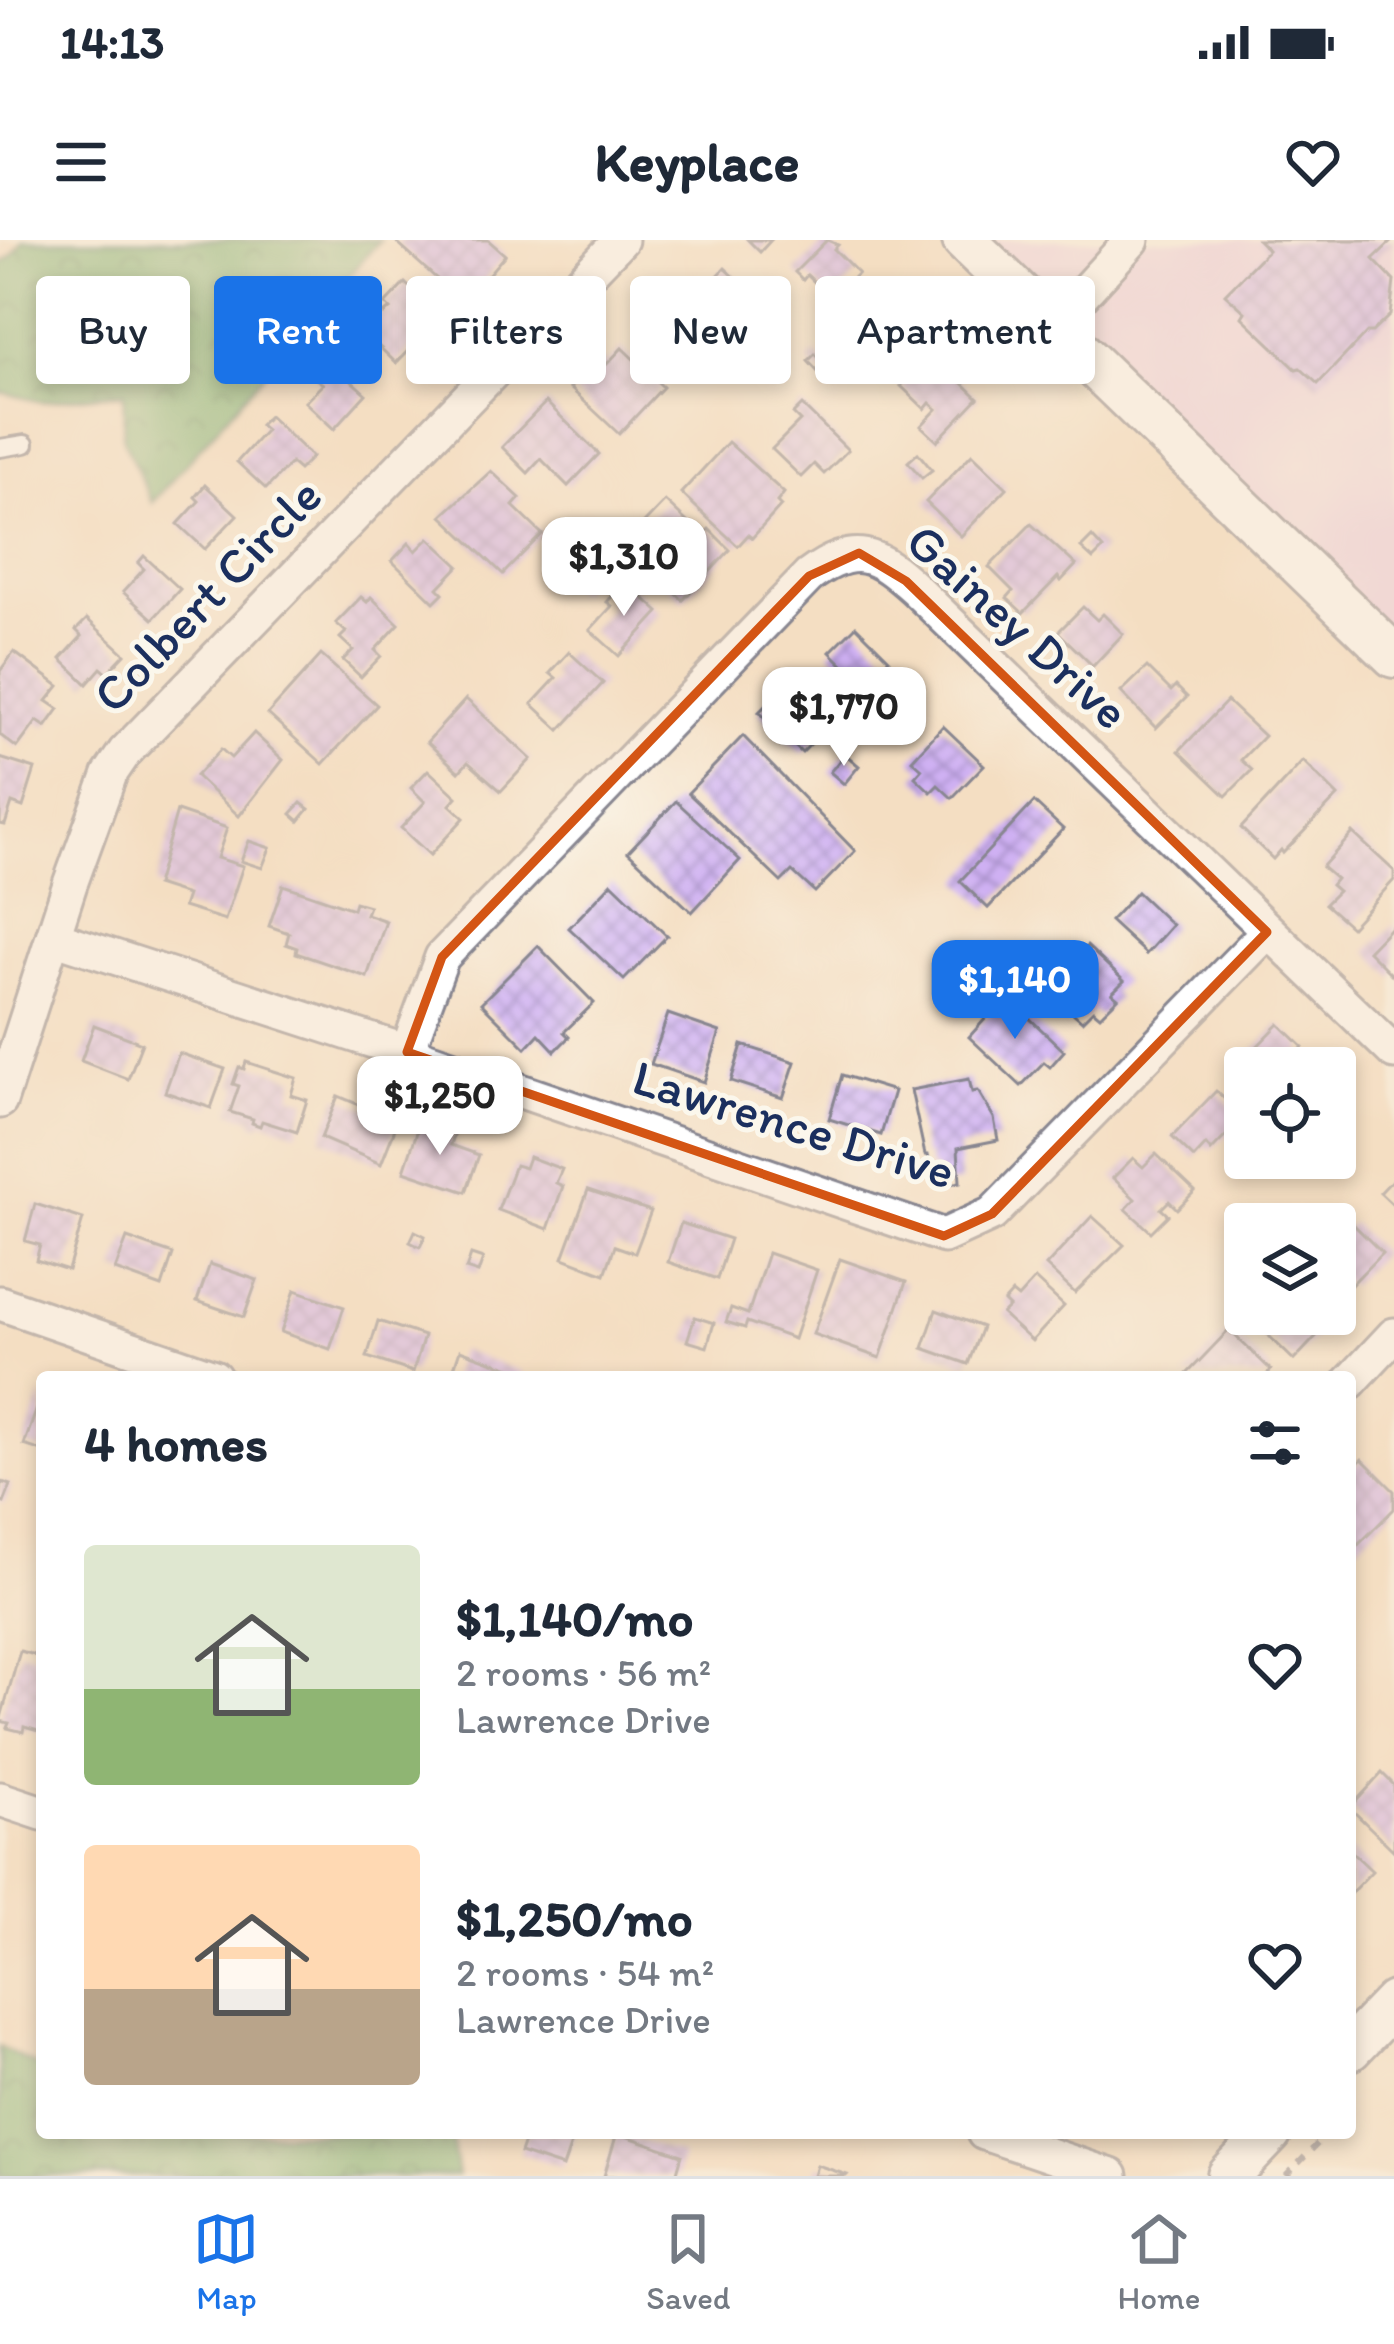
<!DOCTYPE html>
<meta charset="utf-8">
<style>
body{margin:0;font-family:Itim,sans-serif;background:#f2f2f3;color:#1f2937;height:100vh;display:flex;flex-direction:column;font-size:45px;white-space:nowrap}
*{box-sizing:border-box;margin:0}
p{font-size:39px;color:#747a83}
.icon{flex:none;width:66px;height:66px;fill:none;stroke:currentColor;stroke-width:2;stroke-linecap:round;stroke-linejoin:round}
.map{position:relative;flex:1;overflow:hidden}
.sheet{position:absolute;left:36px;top:1131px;width:1320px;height:768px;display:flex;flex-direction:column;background:#fff;border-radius:12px;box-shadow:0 6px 18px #0003}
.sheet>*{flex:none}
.banner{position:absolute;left:36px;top:36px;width:1323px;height:108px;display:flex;gap:24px}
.buttons{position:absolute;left:1224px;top:807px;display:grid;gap:24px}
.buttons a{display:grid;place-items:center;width:132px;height:132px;border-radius:12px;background:#fff;box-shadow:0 6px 18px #0003;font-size:60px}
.price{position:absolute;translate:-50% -102px;padding:0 27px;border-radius:24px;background:#fff;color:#222;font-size:39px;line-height:78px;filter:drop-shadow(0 3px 6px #0008)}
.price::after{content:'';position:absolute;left:50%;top:72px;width:36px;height:27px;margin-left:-18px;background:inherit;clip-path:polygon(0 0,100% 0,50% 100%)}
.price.active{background:#1a73e8;color:#fff}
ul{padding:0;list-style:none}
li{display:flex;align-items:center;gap:36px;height:300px;padding:0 48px}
li span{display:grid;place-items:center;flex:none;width:336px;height:240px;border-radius:12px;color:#555}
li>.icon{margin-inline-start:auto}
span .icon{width:144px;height:144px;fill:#fffc;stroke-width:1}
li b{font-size:51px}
h2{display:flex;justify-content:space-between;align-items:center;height:144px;padding:0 48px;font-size:51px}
.chip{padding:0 42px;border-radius:12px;background:#fff;box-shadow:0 6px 18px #0003;font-size:42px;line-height:108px}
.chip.active{background:#1a73e8;color:#fff}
.status{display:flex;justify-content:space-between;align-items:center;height:84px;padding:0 60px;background:#fff;direction:ltr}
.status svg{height:33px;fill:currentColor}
header{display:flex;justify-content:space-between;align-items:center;height:156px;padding:0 48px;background:#fff;font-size:54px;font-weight:700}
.tab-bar{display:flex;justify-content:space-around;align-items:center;height:168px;border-top:3px solid #e0e1e3;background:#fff;font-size:33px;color:#747a83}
.tab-bar a{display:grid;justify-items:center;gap:6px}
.tab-bar .active{color:#1a73e8}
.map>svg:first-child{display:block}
.built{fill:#edd0e9}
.forest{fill:url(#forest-crowns);stroke:#487068;stroke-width:3}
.building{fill:url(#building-cross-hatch)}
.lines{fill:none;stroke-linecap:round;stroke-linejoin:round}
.service-casing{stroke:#888690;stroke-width:22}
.minor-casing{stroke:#888690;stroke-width:39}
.tertiary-casing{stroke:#888690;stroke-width:48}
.path{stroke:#888690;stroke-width:6;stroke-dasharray:9 9;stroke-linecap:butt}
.service{stroke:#fff;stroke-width:16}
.minor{stroke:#fff;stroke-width:33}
.tertiary{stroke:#fff;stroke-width:42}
.marked{fill:none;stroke:#d45514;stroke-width:9;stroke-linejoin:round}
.labels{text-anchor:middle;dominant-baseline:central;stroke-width:10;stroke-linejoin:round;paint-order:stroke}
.street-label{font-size:51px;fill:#1b2f5e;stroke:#fbf7ec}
</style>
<div class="status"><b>14:13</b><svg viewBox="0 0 49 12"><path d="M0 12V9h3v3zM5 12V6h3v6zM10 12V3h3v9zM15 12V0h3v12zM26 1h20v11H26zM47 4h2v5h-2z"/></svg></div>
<header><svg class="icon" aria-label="menu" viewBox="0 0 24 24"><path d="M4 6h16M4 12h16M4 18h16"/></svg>Keyplace<svg class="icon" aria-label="heart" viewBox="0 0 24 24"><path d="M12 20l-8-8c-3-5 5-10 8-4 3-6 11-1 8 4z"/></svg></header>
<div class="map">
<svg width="1394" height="1936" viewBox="0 0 1394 1936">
<defs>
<pattern id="forest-crowns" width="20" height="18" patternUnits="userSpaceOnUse" patternTransform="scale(3)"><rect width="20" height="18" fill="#75b171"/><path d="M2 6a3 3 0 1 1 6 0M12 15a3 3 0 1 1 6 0" fill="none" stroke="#5f9060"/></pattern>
<pattern id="building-cross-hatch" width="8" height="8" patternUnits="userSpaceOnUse" patternTransform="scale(3)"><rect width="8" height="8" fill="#cfb0f3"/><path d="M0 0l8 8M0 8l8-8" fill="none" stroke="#a790c8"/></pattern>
</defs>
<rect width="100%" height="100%" fill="#fbf7ec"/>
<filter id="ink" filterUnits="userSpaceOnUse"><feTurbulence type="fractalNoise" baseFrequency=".00833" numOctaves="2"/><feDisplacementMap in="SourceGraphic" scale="24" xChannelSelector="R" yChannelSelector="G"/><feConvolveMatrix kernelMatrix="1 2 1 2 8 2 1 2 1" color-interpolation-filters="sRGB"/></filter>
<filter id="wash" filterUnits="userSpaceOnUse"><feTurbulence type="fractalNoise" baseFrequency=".004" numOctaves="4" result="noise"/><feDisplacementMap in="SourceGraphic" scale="48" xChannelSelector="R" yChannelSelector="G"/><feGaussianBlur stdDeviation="2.7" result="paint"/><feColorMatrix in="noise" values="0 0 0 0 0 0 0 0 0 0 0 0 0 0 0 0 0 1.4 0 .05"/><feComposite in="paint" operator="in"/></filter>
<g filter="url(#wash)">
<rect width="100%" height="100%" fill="#f4dec2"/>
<polygon class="built" points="996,0 1394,0 1394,416 981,16"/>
<g class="forest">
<polygon points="23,0 380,0 152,263 123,199 124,152 42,162 0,152 0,24 11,17"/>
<polygon points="0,1806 42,1829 42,1893 451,1893 458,1936 0,1936"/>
</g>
<g id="blocks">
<g class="building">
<polygon points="400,0 488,0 505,15 475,50 467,44 456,56 397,3"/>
<polygon points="748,0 771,0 760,12"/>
<polygon points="827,0 838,5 834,9 858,33 832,59 807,35 803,40 795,32"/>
<polygon points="1258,0 1393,0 1373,19 1394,41 1390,75 1372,92 1367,92 1318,144 1300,128 1296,129 1242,77 1245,72 1225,54 1268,10"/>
<polygon points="725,28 739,41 725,55 712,42"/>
<polygon points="677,39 731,89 695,129 646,83 656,72 651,67"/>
<polygon points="405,43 433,70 419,84 427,91 396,123 350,78 369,60 384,74 390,69 385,64"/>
<polygon points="873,55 918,102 894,126 872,104 853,123 829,99"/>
<polygon points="622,108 663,147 619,194 570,148 599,117 607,124"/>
<polygon points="932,113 978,158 937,201 921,186 937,169 930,163 925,169 901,146"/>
<polygon points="815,114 827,125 819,133 808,121"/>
<polygon points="335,118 353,134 348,138 366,154 334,189 305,162 323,144 316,139"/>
<polygon points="546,162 599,214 568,246 541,219 528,233 502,207"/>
<polygon points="802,165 848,210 824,234 814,224 801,237 772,209 800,181 793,174"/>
<polygon points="269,176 312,217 299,230 291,223 266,249 237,222 266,190 260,185"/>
<polygon points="728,202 784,253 777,262 781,266 752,298 748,295 738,306 681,253"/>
<polygon points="918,213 932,230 922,238 908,222"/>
<polygon points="972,214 1007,248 961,296 926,262"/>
<polygon points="491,231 520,258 513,266 542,294 503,334 442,276"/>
<polygon points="205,245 237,275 205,309 178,284 199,261 195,257"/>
<polygon points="665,261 702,296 709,289 730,310 683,360 624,304"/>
<polygon points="1031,284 1076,325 1061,341 1058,337 1023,373 1007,358 1013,351 989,327"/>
<polygon points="1092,297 1103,309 1093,319 1081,308"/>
<polygon points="429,298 459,326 438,348 443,353 434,362 392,321 409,303 416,311"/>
<polygon points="144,316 180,349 153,379 123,352 144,329 138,323"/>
<polygon points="575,333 586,343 577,353 566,343"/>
<polygon points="625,341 659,372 619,416 590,390 612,366 607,362"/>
<polygon points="361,357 367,362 371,357 399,384 375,410 381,416 361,437 343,420 353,410 340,398 346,392 336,383"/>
<polygon points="1083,367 1097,380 1103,374 1123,394 1093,426 1058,392"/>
<polygon points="87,379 125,414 107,433 101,428 87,444 61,419 82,396 76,390"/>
<polygon points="856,386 889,419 873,434 882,442 859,465 831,437 843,425 830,412"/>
<polygon points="14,412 59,446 47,461 59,469 46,487 37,481 17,508 0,495 0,431"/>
<polygon points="569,412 603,443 560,490 532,464 556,438 550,433"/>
<polygon points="321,415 377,465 323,524 268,474"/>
<polygon points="1147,427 1171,451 1176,446 1187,457 1156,488 1121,452"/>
<polygon points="789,442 831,483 802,513 759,472"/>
<polygon points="466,459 531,519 501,551 468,522 459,532 427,502"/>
<polygon points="1227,461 1264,496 1241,520 1252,530 1226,556 1179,511"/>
<polygon points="943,486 984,525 952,558 938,545 931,552 915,537 922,529 912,520"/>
<polygon points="254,493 283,520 239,576 196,536 221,509 231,518"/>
<polygon points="743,496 855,611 815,652 792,631 781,642 688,553"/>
<polygon points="845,514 859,526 844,544 830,532"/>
<polygon points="0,518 35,529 23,567 12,563 5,585 0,584"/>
<polygon points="1303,521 1338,556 1283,613 1281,610 1273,619 1241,588"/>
<polygon points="428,530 457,557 450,565 464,578 430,615 401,588 425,562 411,548"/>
<polygon points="676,561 740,620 692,672 628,612"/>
<polygon points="1034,562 1063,589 988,668 960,641"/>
<polygon points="301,563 309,569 299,581 291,574"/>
<polygon points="177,571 227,588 217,618 243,626 225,680 183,667 187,655 156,645"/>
<polygon points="1353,593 1394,631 1394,640 1351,687 1325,664 1338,651 1331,645 1336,639 1322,627"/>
<polygon points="249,601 270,608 262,628 241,621"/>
<polygon points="612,643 667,696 624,740 569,688"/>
<polygon points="283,645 353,669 355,662 369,666 366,674 386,681 367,737 296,713 297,708 286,704 289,693 269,686"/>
<polygon points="1137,652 1172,685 1146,714 1110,681"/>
<polygon points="1394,684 1394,737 1368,711"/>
<polygon points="538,706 594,763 564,792 569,797 555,811 539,794 526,808 481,763"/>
<polygon points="1087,706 1124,741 1112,753 1118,758 1100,776 1093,770 1082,781 1046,749"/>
<polygon points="1006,756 1064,811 1050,827 1044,822 1021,846 969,797"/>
<polygon points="668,774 720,792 704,842 651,824"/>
<polygon points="1279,784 1303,807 1299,811 1317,828 1246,828 1241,823"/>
<polygon points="94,785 142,803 128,839 81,821"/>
<polygon points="742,805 795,822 783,858 731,841"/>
<polygon points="179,813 225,829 211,868 165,852"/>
<polygon points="246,822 296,838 291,855 307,860 297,892 262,881 260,886 252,883 253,879 230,872 239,846 233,844 239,827 244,829"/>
<polygon points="842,835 894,851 881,895 829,879"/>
<polygon points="969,839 972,852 978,851 994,878 998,900 958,908 960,942 939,946 935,928 931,929 928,915 925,915 911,850"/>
<polygon points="1216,851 1244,877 1211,911 1206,905 1194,918 1172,897"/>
<polygon points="338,856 398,881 381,924 321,898"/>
<polygon points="421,880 455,892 451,905 479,915 466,952 404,931"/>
<polygon points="1156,914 1195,951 1177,969 1169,961 1161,969 1168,975 1151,992 1126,969 1135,959 1113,938 1133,918 1143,927"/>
<polygon points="529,917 562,929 556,943 563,946 548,989 498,970 515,925 525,928"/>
<polygon points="1394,938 1394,966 1380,953"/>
<polygon points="588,950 651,971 635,1013 615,1006 605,1034 563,1018"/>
<polygon points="35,964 83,979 68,1030 36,1020 40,1005 25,1001"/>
<polygon points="1092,976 1124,1005 1075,1053 1046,1026"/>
<polygon points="681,983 730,999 717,1039 668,1022"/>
<polygon points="1352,983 1382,1013 1350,1046 1335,1031 1335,1000"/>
<polygon points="415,991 425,996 420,1007 410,1002"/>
<polygon points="127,998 173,1014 162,1047 115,1030"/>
<polygon points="768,1013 817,1030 794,1099 747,1082 745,1088 726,1082 731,1068 748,1074"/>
<polygon points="471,1015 483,1019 478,1033 466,1029"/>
<polygon points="840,1019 906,1042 880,1118 813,1094"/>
<polygon points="210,1024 257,1040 244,1077 197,1061"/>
<polygon points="1035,1039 1064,1066 1032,1101 1002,1074 1009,1067 1004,1062 1012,1053 1018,1058"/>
<polygon points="295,1050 344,1067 330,1109 281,1092"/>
<polygon points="936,1070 982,1087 968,1124 923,1108"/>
<polygon points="1246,1074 1337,1074 1294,1120"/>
<polygon points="695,1077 714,1083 707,1107 687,1101"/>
<polygon points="378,1081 424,1096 413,1132 367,1117"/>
<polygon points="1229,1090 1271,1130 1265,1137 1184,1137"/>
<polygon points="460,1110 522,1132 520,1137 451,1137"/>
<polygon points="42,1154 42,1211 24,1205"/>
<polygon points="1362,1219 1394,1251 1394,1269 1358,1305 1350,1298 1350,1231"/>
<polygon points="2,1242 11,1245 4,1263 0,1261"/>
<polygon points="20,1411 42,1417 42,1492 24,1487 23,1492 7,1488 9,1483 0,1481"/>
<polygon points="1382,1533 1394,1545 1394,1611 1350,1568"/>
<polygon points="1350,1610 1372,1631 1350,1654"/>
<polygon points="527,1893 575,1893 563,1927 520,1913"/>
<polygon points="617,1893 682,1915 676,1936 604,1936"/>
<polygon points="817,1925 847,1935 846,1936 814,1936"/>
</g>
</g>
</g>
<g filter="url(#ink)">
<use href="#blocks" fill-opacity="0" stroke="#888690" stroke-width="3"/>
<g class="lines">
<defs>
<polyline id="service" points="0,208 25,204"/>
<g id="minor">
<polyline points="1053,86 1132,0"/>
<polyline points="53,697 407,812 944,996 992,974 1267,692"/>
<path d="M407,812L442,717L809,336C855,302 876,313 915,349L1394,812"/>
<polyline points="0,861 70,644 110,534 125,512 621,0"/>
<polyline points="0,1063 214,1137"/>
<polyline points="1350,1142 1394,1095"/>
<polyline points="0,1559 42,1573"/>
<polyline points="984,1893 1111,1936"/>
</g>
<g id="tertiary">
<polyline points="964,0 1394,416"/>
<polyline points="1350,1809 1394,1763"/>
<polyline points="1229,1936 1270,1893"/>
</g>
</defs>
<use href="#service" class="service-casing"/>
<use href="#minor" class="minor-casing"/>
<use href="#tertiary" class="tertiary-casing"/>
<polyline class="path" points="1286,1936 1328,1893"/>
<use href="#service" class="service"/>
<use href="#minor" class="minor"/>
<use href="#tertiary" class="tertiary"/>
</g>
</g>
<path d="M0 0H1394V1936H0ZM859,313L906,341L1267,692L992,974L944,996L407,812L442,717L809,336Z" fill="#f4dec2" fill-opacity=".55" fill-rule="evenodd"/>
<path class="marked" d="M859,313L906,341L1267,692L992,974L944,996L407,812L442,717L809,336Z"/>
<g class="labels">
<g class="street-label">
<text transform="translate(207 355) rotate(-46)">Colbert Circle</text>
<text transform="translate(1018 386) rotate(42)">Gainey Drive</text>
<text transform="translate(794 884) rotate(17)">Lawrence Drive</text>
</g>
</g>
</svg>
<div class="buttons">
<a><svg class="icon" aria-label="locate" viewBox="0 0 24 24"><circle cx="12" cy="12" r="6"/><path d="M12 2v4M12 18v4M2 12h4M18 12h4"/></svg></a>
<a><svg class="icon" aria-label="layers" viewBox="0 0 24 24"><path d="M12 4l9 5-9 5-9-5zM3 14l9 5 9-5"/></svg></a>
</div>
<b class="price" style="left:624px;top:379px">$1,310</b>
<b class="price" style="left:844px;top:529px">$1,770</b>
<b class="price active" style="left:1015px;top:802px">$1,140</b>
<b class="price" style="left:440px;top:918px">$1,250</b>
<div class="banner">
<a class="chip">Buy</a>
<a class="chip active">Rent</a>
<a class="chip">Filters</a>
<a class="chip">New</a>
<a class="chip">Apartment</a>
</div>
<section class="sheet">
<h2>4 homes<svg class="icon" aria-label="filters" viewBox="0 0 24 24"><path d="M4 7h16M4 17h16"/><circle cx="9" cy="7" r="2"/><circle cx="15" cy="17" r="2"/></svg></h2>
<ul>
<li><span style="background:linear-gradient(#dfe7d0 60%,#8fb573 0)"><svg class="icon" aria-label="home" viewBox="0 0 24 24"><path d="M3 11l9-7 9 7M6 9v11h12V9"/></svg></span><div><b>$1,140/mo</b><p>2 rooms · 56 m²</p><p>Lawrence Drive</p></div><svg class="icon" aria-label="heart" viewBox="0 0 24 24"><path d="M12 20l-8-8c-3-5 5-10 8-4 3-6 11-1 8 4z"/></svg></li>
<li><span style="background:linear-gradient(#ffd9b3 60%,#b9a48a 0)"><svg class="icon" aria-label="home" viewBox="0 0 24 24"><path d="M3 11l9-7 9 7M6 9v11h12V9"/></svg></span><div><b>$1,250/mo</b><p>2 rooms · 54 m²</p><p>Lawrence Drive</p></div><svg class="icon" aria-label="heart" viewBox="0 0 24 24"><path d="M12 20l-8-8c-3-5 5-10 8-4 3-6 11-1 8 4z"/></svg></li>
</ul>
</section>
</div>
<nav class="tab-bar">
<a class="active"><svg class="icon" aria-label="map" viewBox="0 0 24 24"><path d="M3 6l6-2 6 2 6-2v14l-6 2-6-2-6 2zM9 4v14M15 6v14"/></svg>Map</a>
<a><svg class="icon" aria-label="saved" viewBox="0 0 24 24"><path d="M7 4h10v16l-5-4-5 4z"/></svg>Saved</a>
<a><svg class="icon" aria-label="home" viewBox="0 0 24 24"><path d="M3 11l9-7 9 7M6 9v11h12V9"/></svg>Home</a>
</nav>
